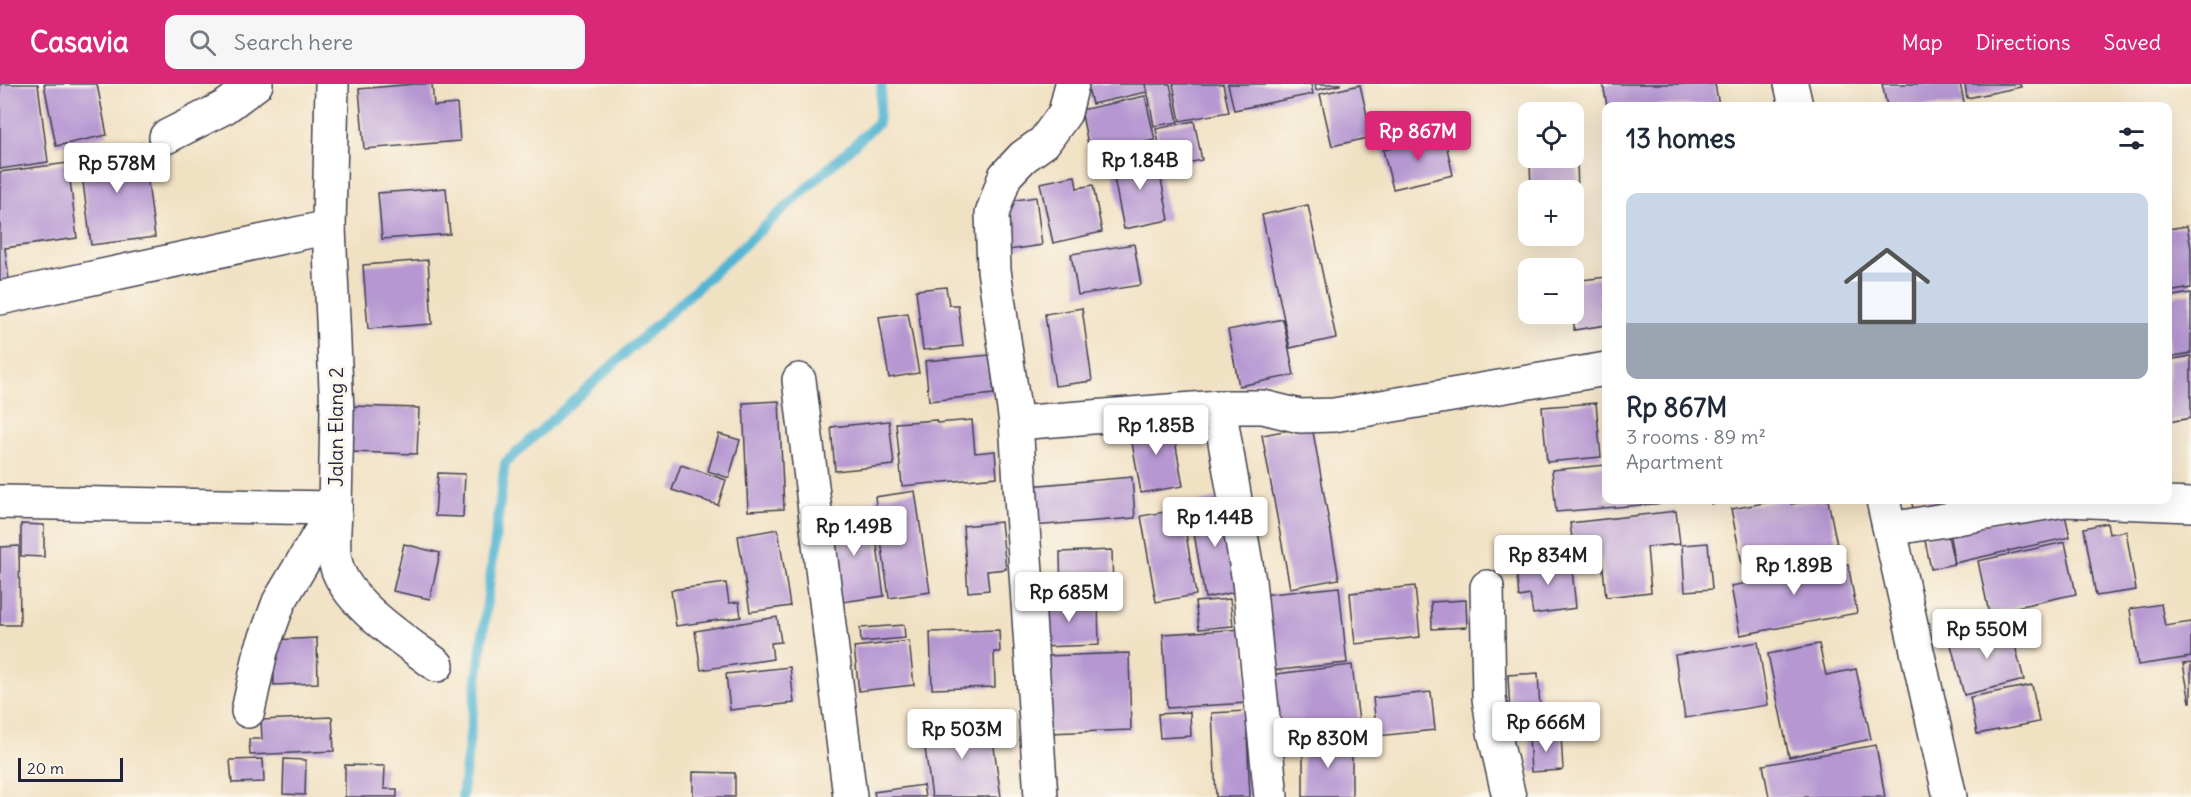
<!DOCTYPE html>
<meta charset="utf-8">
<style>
body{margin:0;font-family:Delius,sans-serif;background:#f6f6f7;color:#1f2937;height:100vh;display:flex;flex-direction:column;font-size:22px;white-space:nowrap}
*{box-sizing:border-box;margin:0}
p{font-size:20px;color:#747a83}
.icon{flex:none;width:33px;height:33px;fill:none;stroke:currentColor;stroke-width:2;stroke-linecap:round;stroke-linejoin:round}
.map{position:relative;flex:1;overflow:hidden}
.side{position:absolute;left:1602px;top:18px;width:570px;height:402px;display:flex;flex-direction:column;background:#fff;border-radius:12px;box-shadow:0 6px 24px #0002}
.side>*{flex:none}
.tools{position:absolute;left:1518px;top:18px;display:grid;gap:12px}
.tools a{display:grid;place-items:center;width:66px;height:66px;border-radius:12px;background:#fff;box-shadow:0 6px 24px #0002;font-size:30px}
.scale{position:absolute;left:18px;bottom:15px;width:105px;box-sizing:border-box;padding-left:6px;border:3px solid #22223b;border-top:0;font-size:16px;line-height:21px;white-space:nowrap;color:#22223b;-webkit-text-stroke:4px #fbf7ec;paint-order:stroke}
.price{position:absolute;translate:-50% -51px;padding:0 14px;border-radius:6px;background:#fff;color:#222;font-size:20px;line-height:39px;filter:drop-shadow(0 2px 3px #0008)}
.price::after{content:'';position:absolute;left:50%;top:36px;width:18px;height:14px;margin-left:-9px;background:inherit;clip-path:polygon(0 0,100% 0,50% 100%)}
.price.on{background:#db2777;color:#fff}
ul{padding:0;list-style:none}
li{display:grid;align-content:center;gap:12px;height:318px;padding:0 24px}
li span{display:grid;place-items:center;height:186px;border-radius:12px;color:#555}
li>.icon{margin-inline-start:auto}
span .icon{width:108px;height:108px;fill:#fffc;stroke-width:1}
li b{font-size:26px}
h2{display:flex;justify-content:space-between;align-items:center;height:72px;padding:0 24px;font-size:26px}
header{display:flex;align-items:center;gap:36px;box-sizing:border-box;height:84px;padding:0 30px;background:#db2777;color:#fff}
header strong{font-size:28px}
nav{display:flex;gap:33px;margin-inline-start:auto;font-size:21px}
.search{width:420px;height:54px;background:#f6f6f7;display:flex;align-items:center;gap:15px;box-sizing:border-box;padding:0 21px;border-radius:12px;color:#747a83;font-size:22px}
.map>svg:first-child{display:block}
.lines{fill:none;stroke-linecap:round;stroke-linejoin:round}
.stream{stroke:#53b5d2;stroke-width:10}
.building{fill:#b697d2}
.minor-casing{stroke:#413f4f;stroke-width:36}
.minor{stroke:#fff;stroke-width:33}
.labels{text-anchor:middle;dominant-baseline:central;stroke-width:6;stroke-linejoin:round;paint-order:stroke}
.street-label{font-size:20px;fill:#22223b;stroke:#fbf7ec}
</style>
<header>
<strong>Casavia</strong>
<div class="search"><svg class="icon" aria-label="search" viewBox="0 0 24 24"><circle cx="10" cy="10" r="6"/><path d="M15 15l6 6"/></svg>Search here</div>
<nav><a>Map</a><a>Directions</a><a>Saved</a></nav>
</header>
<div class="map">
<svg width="2191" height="713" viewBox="0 0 2191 713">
<rect width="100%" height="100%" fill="#fbf7ec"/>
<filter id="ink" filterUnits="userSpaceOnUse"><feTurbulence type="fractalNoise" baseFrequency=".0167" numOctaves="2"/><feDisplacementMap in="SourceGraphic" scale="12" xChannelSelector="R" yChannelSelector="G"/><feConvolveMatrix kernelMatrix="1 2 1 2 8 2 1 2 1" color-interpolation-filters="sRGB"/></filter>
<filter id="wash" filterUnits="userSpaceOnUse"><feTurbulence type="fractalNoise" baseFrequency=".008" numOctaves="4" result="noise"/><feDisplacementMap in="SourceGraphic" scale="24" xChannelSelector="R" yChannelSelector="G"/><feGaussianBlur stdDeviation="1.35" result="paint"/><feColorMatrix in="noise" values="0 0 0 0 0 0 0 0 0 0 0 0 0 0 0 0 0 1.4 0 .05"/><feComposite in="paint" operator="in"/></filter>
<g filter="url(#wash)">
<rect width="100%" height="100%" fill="#f1e1c3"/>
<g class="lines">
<polyline class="stream" points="462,713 505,379 878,39 882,0"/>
</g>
<g id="blocks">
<g class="building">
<polygon points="0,0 38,0 48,78 0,85"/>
<polygon points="44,0 97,0 107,51 56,62"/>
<polygon points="414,0 432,0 434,22 457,20 460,57 364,65 359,5"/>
<polygon points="1087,0 1145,0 1147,8 1092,20"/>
<polygon points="1146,0 1170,0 1178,38 1154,42"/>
<polygon points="1173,0 1223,0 1229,28 1180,37"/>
<polygon points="1228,0 1311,0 1313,10 1234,26"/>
<polygon points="1315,0 1340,0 1340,1 1316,6"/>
<polygon points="1603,0 1715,0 1719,21 1607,22"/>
<polygon points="1882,0 1960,0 1965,22 1887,22"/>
<polygon points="1965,0 2020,0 2021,3 1967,14"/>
<polygon points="1360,1 1372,53 1332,62 1320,10"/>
<polygon points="1145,12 1155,56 1090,70 1081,26"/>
<polygon points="1194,37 1202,76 1164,84 1156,45"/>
<polygon points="1444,51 1453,91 1393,105 1383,66"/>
<polygon points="143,59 155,153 91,161 79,67"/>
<polygon points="1156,70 1169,136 1124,145 1111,79"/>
<polygon points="1577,76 1579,147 1574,147 1574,106 1531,106 1530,77"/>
<polygon points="68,79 77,154 5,164 9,196 0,197 0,88"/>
<polygon points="1075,92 1077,104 1093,101 1102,148 1053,159 1040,99"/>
<polygon points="446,104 450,150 382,155 378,109"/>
<polygon points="1036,113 1042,161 1009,166 1003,118"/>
<polygon points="1308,121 1336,254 1290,264 1262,131"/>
<polygon points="2187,142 2191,164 2191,204 2168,208 2168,145"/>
<polygon points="1134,160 1141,201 1078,211 1071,170"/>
<polygon points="428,176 432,240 368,245 363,181"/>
<polygon points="1606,193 1606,241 1574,246 1574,197"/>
<polygon points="946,203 949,221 958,221 963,262 923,266 916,206"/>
<polygon points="2191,209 2191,269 2168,273 2168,213"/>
<polygon points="1082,224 1092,297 1055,302 1045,230"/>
<polygon points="908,229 919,289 889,294 879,233"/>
<polygon points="1283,235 1294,291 1239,302 1228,246"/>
<polygon points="990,271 994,310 929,317 925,277"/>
<polygon points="2191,272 2191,334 2168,338 2168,276"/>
<polygon points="779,317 784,425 748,427 743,319"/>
<polygon points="1596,319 1601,373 1547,378 1542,323"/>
<polygon points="349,322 419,324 417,370 349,368"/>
<polygon points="1171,334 1183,402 1141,409 1129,342"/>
<polygon points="936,336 937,339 972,336 975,369 995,367 997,393 902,402 896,339"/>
<polygon points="889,337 894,381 835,387 831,343"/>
<polygon points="1312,342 1339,495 1290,504 1262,351"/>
<polygon points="719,350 740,356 729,394 708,387"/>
<polygon points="681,381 726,396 718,421 672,406"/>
<polygon points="1606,381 1606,416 1678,416 1678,418 1556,428 1552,386"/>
<polygon points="438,389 465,390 463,433 435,432"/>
<polygon points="1132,393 1135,434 1032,442 1029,402"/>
<polygon points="915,407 930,508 889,514 875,413"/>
<polygon points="1225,413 1241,507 1205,514 1189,420"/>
<polygon points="1710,416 1733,416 1733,417 1711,420"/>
<polygon points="1781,416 1790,416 1791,420 1828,416 1837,461 1742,480 1731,425"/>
<polygon points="1911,416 1971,416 1914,428"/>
<polygon points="2063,422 2070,453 1955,479 1949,448"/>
<polygon points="1182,425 1196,511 1156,518 1141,432"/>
<polygon points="872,426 884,512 835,519 823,433"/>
<polygon points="1676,427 1680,460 1647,463 1651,508 1606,513 1602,475 1575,478 1570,439"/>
<polygon points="1001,438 1006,485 987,487 989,506 968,508 963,442"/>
<polygon points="2107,439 2109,450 2126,447 2136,506 2096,512 2084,444"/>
<polygon points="21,440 44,441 44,473 21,472"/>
<polygon points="778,445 790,522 750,528 738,452"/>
<polygon points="1947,447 1954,480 1931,485 1924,452"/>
<polygon points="2065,458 2076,510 1989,529 1978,477"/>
<polygon points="1708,459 1712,505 1685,507 1682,461"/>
<polygon points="404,460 440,469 430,515 393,507"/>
<polygon points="19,462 20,541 0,541 0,463"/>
<polygon points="1112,466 1113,510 1061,512 1060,468"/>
<polygon points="1807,468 1811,487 1848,480 1857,529 1740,551 1731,502 1783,492 1779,473"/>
<polygon points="1571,476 1576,524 1533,530 1530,511 1519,513 1516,483"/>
<polygon points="726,499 729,519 739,518 741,533 676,542 671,506"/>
<polygon points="1415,502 1420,553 1355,560 1350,509"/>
<polygon points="1339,503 1347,579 1269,587 1261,511"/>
<polygon points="1230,515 1233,542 1199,545 1195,518"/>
<polygon points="1098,516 1099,561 1040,563 1039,517"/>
<polygon points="1466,516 1467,543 1432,545 1431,518"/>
<polygon points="2161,520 2165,542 2191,538 2191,573 2138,581 2130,525"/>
<polygon points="777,533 781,558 771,559 773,575 701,586 695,547"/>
<polygon points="904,541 905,554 861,558 860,544"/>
<polygon points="2010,542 2024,596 1964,611 1950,557"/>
<polygon points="1243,545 1247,619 1167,624 1163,550"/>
<polygon points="999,546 1000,568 994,568 995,603 932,605 930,548"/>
<polygon points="317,554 318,599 274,601 273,556"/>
<polygon points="909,557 914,601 859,607 854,563"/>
<polygon points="1758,558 1768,621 1685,634 1675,571"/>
<polygon points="1819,560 1826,591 1856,585 1871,655 1789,673 1768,570"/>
<polygon points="1129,569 1131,646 1048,649 1046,572"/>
<polygon points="2191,579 2191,618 2190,618 2183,580"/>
<polygon points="1352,581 1359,638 1274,648 1267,591"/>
<polygon points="790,583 794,619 730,626 726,590"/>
<polygon points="1538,589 1540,626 1510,628 1508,591"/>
<polygon points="2032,601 2039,638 1977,650 1970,613"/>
<polygon points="1431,608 1435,646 1377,652 1373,614"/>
<polygon points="1246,627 1250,713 1216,713 1212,629"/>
<polygon points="1190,628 1191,652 1160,654 1158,630"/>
<polygon points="332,633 334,667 250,671 249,655 262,655 261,636"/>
<polygon points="990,635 1001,713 932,713 922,644"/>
<polygon points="1561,650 1563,686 1531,688 1529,652"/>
<rect x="1303" y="657" width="49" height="56"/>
<polygon points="1876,661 1885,713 1769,713 1763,681"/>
<polygon points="263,675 264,698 232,699 230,676"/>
<polygon points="284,675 306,676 305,711 283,710"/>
<polygon points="345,681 385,682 384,705 397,705 397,713 345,713"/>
<polygon points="693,688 735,689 735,713 693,713"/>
<polygon points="923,701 925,713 875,713 874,708"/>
</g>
</g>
</g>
<g filter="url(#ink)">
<use href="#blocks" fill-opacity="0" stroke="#413f4f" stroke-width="1.5"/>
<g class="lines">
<defs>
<g id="minor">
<polyline points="1791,0 1796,22"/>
<polyline points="166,53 225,23 256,0"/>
<polyline points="0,214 329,143"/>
<polyline points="799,296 850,713"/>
<polyline points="1219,323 1249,497 1271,713"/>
<polyline points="1016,339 1219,323 1263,323 1300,332 1334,331 1606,285"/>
<polyline points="1883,416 1950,713"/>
<polyline points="0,418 335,424 337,328 329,143 332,0"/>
<path d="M335,424C335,441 331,464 336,480C346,520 406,557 437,581"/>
<polyline points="1890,445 2065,416 2191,421"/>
<polyline points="1487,503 1489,614 1494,648 1509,713"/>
<polyline points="248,627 261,567 279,518 335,424"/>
<polyline points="1041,713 1016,339 994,186 992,130 1005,92 1023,73 1044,58 1065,29 1072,0"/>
</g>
</defs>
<use href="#minor" class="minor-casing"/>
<use href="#minor" class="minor"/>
</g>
</g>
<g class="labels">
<g class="street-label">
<text transform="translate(335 343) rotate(-90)">Jalan Elang 2</text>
</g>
</g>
</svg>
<div class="tools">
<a><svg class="icon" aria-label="locate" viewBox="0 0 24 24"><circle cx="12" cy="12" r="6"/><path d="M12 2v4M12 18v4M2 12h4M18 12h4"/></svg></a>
<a>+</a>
<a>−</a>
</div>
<div class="scale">20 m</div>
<b class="price on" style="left:1418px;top:78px">Rp 867M</b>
<b class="price" style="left:1140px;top:107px">Rp 1.84B</b>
<b class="price" style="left:117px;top:110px">Rp 578M</b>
<b class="price" style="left:1156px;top:372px">Rp 1.85B</b>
<b class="price" style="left:1215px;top:464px">Rp 1.44B</b>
<b class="price" style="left:854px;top:473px">Rp 1.49B</b>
<b class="price" style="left:1548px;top:502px">Rp 834M</b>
<b class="price" style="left:1794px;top:512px">Rp 1.89B</b>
<b class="price" style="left:1069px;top:539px">Rp 685M</b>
<b class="price" style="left:1987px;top:576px">Rp 550M</b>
<b class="price" style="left:1546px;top:669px">Rp 666M</b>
<b class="price" style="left:962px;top:676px">Rp 503M</b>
<b class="price" style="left:1328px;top:685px">Rp 830M</b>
<section class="side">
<h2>13 homes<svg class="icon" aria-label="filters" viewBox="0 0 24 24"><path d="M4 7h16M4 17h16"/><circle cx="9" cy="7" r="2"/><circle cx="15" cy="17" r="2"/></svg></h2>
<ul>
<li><span style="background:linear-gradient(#c9d6e8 70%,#9aa5b1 0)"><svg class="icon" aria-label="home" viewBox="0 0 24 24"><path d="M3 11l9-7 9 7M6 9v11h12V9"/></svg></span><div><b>Rp 867M</b><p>3 rooms · 89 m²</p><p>Apartment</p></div></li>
</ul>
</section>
</div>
